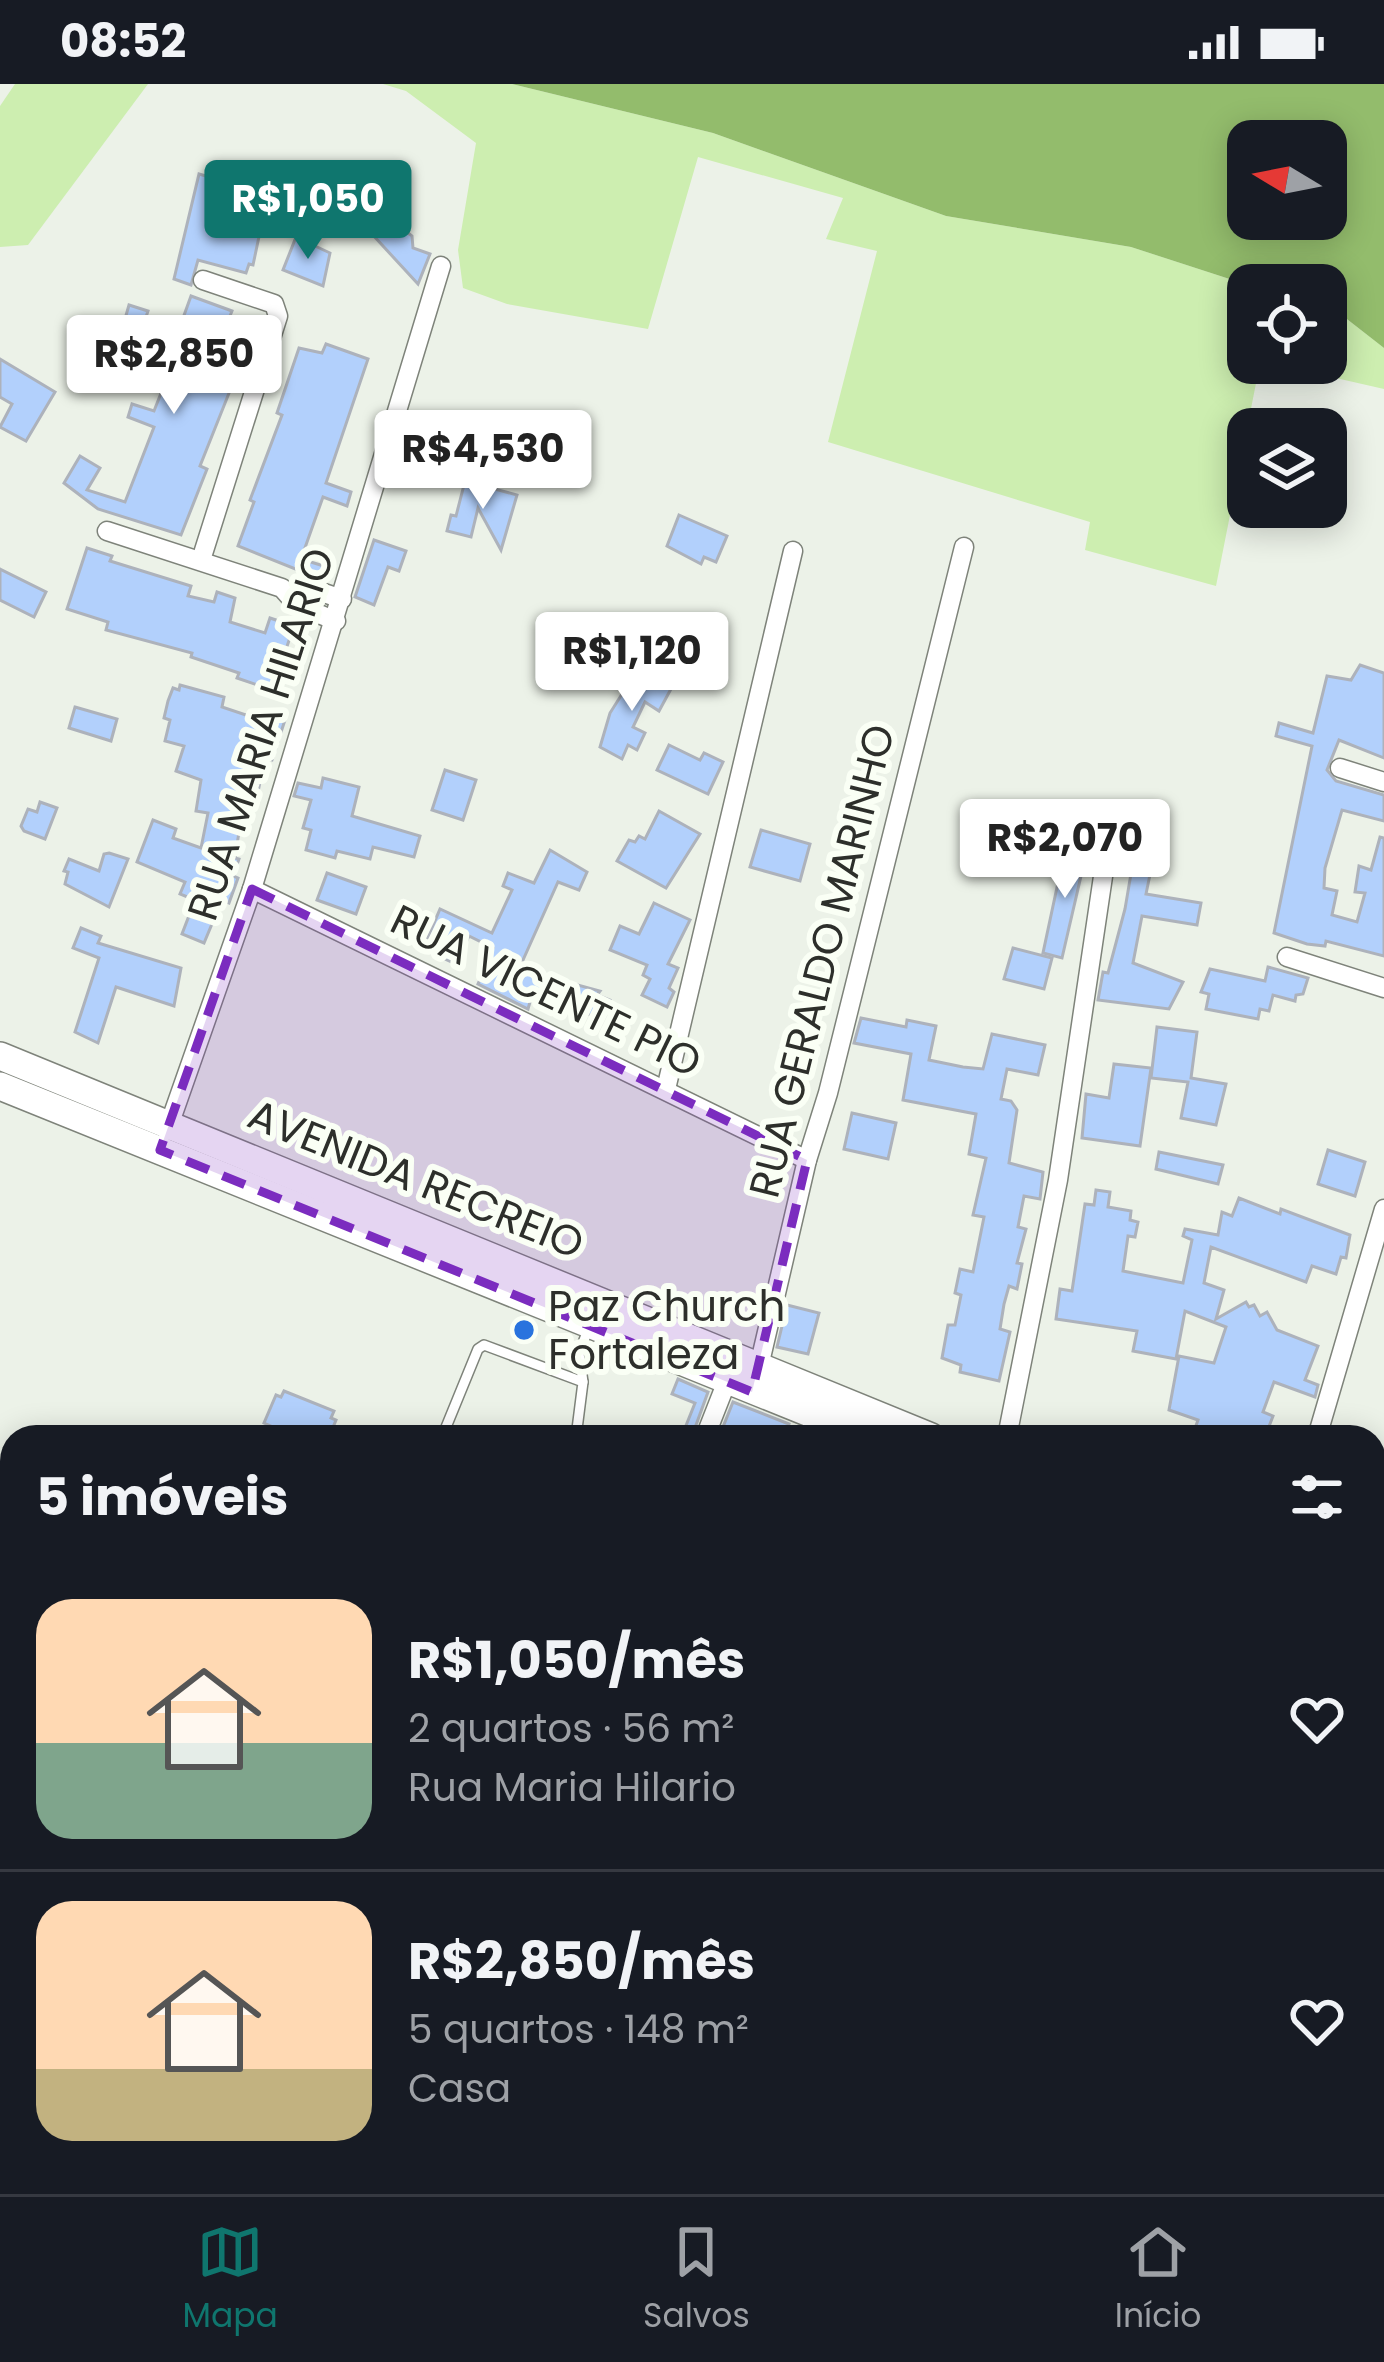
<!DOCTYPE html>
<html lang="pt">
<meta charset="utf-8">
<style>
body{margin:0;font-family:Poppins,sans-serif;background:#242831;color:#f1f3f6;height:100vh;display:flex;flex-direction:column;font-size:45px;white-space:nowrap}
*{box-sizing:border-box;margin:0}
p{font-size:39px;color:#9ea1a6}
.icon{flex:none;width:66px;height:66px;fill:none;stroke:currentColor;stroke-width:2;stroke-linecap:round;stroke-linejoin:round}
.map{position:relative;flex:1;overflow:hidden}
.drawer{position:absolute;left:0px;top:1341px;width:1386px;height:771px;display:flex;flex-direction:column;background:#171b24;border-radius:36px 36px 0 0;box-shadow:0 6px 30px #0003}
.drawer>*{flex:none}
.needle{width:78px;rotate:280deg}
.buttons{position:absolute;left:1227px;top:36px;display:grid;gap:24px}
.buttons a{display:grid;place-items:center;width:120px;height:120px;border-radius:24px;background:#171b24;box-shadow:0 6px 30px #0003;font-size:60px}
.price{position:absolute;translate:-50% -102px;padding:0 27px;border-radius:12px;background:#fff;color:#222;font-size:39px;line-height:78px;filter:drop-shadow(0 3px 6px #0008)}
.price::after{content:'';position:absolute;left:50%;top:72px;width:36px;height:27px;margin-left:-18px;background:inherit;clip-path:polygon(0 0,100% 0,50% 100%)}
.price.selected{background:#0f766e;color:#fff}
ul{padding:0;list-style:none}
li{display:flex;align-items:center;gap:36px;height:300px;padding:0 36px}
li+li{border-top:3px solid #363941}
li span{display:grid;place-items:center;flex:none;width:336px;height:240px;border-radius:36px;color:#555}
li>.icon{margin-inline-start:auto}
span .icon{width:144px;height:144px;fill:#fffc;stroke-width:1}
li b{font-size:51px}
h2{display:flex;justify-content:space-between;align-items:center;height:144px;padding:0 36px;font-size:51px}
.status{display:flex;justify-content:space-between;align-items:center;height:84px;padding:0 60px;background:#171b24;direction:ltr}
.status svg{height:33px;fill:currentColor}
.menu{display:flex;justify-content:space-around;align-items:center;height:168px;border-top:3px solid #363941;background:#171b24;font-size:33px;color:#9ea1a6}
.menu a{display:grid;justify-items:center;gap:6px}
.menu .selected{color:#0f766e}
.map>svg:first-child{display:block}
.green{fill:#cdeeb0}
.water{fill:#93bc6c;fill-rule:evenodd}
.building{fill:#b2d0fc;stroke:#adb2bb;stroke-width:3}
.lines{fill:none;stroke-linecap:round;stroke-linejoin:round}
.lane-casing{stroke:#7e837a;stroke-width:12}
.street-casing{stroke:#7e837a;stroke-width:21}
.secondary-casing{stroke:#7e837a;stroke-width:30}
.lane{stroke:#fff;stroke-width:9}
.street{stroke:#fff;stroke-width:18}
.secondary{stroke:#fff;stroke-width:27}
.marked{fill:#7b2cbf;fill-opacity:0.2;stroke:#7b2cbf;stroke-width:9;stroke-dasharray:24 15;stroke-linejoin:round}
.poi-dot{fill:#2973de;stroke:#fafff5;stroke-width:4.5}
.labels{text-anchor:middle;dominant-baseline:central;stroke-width:12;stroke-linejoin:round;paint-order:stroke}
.street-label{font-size:42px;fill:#2d2f2b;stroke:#fafff5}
.poi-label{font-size:42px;fill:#2d2f2b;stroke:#fafff5;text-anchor:start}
</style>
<div class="status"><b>08:52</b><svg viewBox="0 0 49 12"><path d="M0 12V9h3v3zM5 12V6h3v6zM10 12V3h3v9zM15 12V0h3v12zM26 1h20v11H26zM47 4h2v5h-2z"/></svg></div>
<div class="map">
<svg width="1384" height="2110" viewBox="0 0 1384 2110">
<rect width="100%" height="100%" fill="#ecf2e8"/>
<g class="green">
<polygon points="15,0 148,0 28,161 0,163 0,22"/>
<polygon points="383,0 512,0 713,49 946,132 1131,163 1248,201 1248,279 1260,279 1216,502 1085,466 1090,438 828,358 877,167 826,155 843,114 698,73 648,245 507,220 463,204 458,166 476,59 406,7"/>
<polygon points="1326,226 1343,232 1384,264 1384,305 1270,279 1326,279"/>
<polygon points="12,1753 12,2100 402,2100 393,2110 0,2110 0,1763"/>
</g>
<path class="water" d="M512,0H1384V264L1343,232L1326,226V201H1248L1131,163L946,132L713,49ZM1248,57H1326V135H1248Z"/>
<g class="building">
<polygon points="199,90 268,110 253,181 249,180 246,189 198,176 191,201 174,195"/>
<polygon points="385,131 412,152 413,164 430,170 418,200 371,149"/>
<polygon points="296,153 330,169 323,202 283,186"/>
<polygon points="191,212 232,227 228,237 247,247 239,268 233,266 225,291 235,294 200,382 207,385 181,451 98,425 64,399 80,372 100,384 87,406 125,418 154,343 128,333 132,320 154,327 174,276 149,267 152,257 121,249 129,221 148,227 145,236 178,248"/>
<polygon points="326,260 368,275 326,399 351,408 347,422 323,413 301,475 327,483 322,494 308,498 305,510 308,490 238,462 254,418 250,416 282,331 277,329 299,264 322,269"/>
<polygon points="0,275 55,308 26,357 0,343 12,320 0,313"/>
<polygon points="465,397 477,400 480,413 495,405 517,411 501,466 478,424 471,453 447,447 451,431 456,432"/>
<polygon points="679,431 727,452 716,478 704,473 701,480 667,462"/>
<polygon points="374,456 406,467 399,487 388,483 374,521 355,513"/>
<polygon points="87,464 112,472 110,477 191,502 188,512 214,518 217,508 235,514 230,538 265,549 270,534 294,542 272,606 237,594 239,589 191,573 192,569 106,546 108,538 67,525"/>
<polygon points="0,485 46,508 34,533 0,516"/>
<polygon points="1360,581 1384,589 1384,674 1339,656 1327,686 1336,697 1384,711 1384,737 1342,726 1325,784 1324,804 1337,807 1332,831 1357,838 1365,809 1355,808 1359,782 1371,786 1380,753 1384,754 1384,872 1326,857 1325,862 1307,860 1274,849 1312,662 1276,652 1279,639 1313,649 1327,592 1351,596"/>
<polygon points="634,591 650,600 654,593 672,603 659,627 645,618 633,643 645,649 637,666 628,661 622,675 600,663 610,629"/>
<polygon points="180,601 224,613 222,623 270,639 273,632 285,636 272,676 260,673 265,658 256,655 250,691 261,693 257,713 247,711 241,735 235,774 239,775 233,792 238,794 229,819 222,816 204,859 182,850 195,816 180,810 185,798 137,778 153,736 176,745 173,754 201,764 208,729 196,727 201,696 176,687 184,662 165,657 170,636 164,634 168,617 173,604 179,606"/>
<polygon points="75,623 117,635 111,657 69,644"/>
<polygon points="669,661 700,676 704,669 723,678 708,710 657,686"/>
<polygon points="445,686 476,696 463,736 432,726"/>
<polygon points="323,694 359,703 352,732 420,752 414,773 373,763 370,775 337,767 335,774 306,766 311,746 303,744 311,716 294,712 298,699 321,704"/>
<polygon points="40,718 57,724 45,755 24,747 21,742 28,725 37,728"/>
<polygon points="659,727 700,750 666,804 617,777 629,756 635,758 639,752 645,755"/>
<polygon points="761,746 810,760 800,797 750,783"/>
<polygon points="1066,761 1087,766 1062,874 1043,869"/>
<polygon points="550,766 587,788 579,806 558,798 519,885 600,907 597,911 610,916 602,936 533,907 528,925 478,900 493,864 469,852 456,880 423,865 440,825 492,849 512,806 503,802 508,789 534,799"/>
<polygon points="109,769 128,775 109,823 65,800 68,788 64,787 69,775 99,787 104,770"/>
<polygon points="1134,772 1153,776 1146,810 1201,819 1197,841 1142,832 1133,879 1183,898 1169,925 1098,916 1103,888 1108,889 1125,825"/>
<polygon points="327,789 366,803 356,830 317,816"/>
<polygon points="654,819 690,836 668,880 678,884 669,904 674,908 667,923 642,911 650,895 643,891 647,881 610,866 620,842 639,850"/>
<polygon points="81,844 101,852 98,859 181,884 174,922 116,903 98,959 75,948 99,874 73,864"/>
<polygon points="1013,864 1052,874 1044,905 1004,895"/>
<polygon points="1268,883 1308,894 1303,910 1296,911 1295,917 1273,911 1269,927 1260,925 1258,935 1206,925 1209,910 1201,908 1210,885 1265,897"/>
<polygon points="861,934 906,943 907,936 936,942 929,976 963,983 983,985 992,950 1045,961 1038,991 1007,985 1001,1015 1011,1017 1017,1026 1009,1079 1043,1088 1040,1115 1024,1112 1018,1143 1026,1145 1017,1179 1022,1180 1017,1205 1009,1202 1004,1220 1000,1245 1010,1248 999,1297 960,1288 961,1281 942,1274 948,1241 955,1241 961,1211 955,1209 960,1185 973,1188 984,1133 973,1131 986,1074 969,1070 976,1030 903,1016 911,970 854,959"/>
<polygon points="1157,943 1197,948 1191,994 1226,1000 1216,1041 1181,1034 1188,998 1151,994"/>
<polygon points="1114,980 1151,984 1140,1062 1082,1054 1086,1010 1109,1014"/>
<polygon points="852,1029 896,1039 888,1075 844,1065"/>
<polygon points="1328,1066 1365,1078 1355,1112 1318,1100"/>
<polygon points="1159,1068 1223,1081 1218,1100 1156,1085"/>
<polygon points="1096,1106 1110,1108 1108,1123 1131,1127 1130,1136 1138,1138 1135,1153 1128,1152 1123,1187 1183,1199 1192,1156 1183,1152 1185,1145 1218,1151 1222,1128 1232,1132 1239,1114 1280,1130 1281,1125 1350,1151 1346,1174 1341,1173 1336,1190 1312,1182 1306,1198 1211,1163 1204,1199 1224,1206 1216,1235 1246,1218 1249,1223 1254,1221 1260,1232 1267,1228 1277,1246 1318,1262 1305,1296 1318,1301 1315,1313 1274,1298 1263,1328 1273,1332 1265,1353 1192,1353 1198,1336 1169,1326 1179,1272 1214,1279 1226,1243 1185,1227 1176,1275 1133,1267 1137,1247 1056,1235 1060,1205 1072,1207 1085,1120 1094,1121"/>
<polygon points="787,1221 819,1229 808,1270 777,1263"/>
<polygon points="678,1295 708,1308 692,1352 683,1349 695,1319 672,1310"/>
<polygon points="284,1307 334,1327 331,1334 336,1336 329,1353 296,1353 264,1339 276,1311 281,1313"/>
<polygon points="733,1318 789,1340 785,1353 719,1353"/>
</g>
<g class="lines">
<defs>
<g id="lane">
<polyline points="583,1298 579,1269 588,1246"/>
<polyline points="442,1353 478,1265 484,1261 583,1298 576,1353"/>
</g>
<g id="street">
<polyline points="107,447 282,504 297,521 336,537"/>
<polyline points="201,476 278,232 274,220 203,196"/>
<polyline points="318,507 342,515"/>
<polyline points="1340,684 1384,698"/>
<polyline points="252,805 807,1076"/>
<polyline points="1287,873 1384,904"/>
<polyline points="666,1005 793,467"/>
<polyline points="167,1047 252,805 441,182"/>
<polyline points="757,1291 807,1076 828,1009 964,463"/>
<polyline points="705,1353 727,1297"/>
<polyline points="1007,1353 1058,1096 1105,779"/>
<polyline points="1317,1353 1384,1125"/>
<polyline points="1374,2074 1384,2078"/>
<polyline points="1271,2110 1275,2100"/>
</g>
<g id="secondary">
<polyline points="0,972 931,1353"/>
<polyline points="0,1002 869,1353"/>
<polyline points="1374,1530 1384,1534"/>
<polyline points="1374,1554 1384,1558"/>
</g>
</defs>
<use href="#lane" class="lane-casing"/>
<use href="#street" class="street-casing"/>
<use href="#secondary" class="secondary-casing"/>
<use href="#lane" class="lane"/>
<use href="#street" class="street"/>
<use href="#secondary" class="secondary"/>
</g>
<path class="marked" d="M252,805L807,1076L752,1308L160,1066Z"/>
<circle class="poi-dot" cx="524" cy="1246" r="12"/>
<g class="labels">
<g class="street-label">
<text transform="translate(261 650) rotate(-72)">RUA MARIA HILARIO</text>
<text transform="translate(822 877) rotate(-76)">RUA GERALDO MARINHO</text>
<text transform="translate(546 907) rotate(26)">RUA VICENTE PIO</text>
<text transform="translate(416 1095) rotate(22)">AVENIDA RECREIO</text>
</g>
<g class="poi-label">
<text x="548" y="1222">Paz Church<tspan x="548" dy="48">Fortaleza</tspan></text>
</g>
</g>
</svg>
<div class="buttons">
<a><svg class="needle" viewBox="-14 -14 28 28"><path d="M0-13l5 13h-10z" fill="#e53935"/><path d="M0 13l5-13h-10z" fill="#9ea1a6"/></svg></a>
<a><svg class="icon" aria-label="locate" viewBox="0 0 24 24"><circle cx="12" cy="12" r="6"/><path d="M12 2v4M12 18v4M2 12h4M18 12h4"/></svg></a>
<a><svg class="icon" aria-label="layers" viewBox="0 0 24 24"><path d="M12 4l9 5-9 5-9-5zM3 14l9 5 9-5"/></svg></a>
</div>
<b class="price selected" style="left:308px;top:178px">R$1,050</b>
<b class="price" style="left:174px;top:333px">R$2,850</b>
<b class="price" style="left:483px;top:428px">R$4,530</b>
<b class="price" style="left:632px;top:630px">R$1,120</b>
<b class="price" style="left:1065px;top:817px">R$2,070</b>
<section class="drawer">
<h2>5 imóveis<svg class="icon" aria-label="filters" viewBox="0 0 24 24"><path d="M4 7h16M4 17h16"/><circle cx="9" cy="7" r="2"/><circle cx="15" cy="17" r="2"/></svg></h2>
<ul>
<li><span style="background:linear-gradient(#ffd9b3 60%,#7fa58c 0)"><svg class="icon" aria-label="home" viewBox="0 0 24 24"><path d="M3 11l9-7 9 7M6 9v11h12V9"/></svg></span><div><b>R$1,050/mês</b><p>2 quartos · 56 m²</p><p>Rua Maria Hilario</p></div><svg class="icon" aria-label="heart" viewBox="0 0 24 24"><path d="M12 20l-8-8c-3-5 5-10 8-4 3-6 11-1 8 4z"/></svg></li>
<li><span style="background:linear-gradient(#ffd9b3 70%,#c2b280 0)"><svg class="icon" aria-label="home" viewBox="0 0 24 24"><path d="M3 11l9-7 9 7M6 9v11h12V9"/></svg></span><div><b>R$2,850/mês</b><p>5 quartos · 148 m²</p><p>Casa</p></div><svg class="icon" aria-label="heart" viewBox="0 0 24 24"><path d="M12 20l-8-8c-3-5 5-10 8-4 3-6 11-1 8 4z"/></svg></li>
</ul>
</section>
</div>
<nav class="menu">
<a class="selected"><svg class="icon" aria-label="map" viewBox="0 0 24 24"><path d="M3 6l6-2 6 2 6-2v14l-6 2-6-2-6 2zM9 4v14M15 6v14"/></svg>Mapa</a>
<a><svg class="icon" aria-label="saved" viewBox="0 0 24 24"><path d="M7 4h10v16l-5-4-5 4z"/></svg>Salvos</a>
<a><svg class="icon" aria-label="home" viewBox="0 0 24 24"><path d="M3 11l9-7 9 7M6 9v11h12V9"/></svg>Início</a>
</nav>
